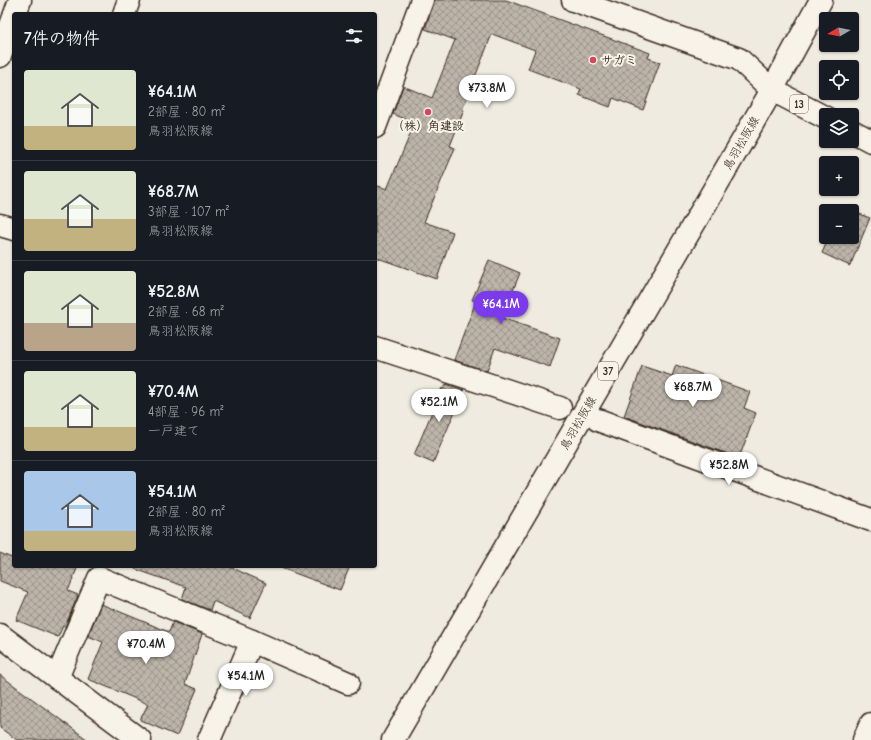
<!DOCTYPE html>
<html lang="ja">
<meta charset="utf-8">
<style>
body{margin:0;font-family:"Comic Neue","Klee One",sans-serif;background:#242831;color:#f1f3f6;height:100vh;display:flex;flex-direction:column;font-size:15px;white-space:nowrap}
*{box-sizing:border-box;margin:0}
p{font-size:13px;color:#9ea1a6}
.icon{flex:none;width:22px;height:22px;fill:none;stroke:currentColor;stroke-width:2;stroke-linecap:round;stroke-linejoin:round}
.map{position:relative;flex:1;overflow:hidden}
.panel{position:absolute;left:12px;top:12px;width:365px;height:556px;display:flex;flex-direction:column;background:#171b24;border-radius:4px;box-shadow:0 1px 3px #0004}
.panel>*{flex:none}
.needle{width:26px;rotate:260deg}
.fabs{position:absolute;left:819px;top:12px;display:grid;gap:8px}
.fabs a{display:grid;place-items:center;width:40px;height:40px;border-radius:4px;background:#171b24;box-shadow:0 1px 3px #0004;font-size:20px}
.price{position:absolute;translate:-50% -34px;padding:0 9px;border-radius:14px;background:#fff;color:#222;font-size:13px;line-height:26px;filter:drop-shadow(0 1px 2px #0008)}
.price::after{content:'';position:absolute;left:50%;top:24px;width:12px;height:9px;margin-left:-6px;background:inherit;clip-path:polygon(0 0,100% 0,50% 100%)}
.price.active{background:#7c3aed;color:#fff}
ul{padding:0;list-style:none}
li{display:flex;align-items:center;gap:12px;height:100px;padding:0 12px}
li+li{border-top:1px solid #363941}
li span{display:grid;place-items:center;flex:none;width:112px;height:80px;border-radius:4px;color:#555}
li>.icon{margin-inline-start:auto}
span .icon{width:48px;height:48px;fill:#fffc;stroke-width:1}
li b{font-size:17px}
h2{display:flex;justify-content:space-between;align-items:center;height:48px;padding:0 12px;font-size:17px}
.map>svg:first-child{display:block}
.building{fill:url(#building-cross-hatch);stroke:#3b2a1e}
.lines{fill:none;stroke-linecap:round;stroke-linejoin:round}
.minor-casing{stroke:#3b2a1e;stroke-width:25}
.major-casing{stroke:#3b2a1e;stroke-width:25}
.minor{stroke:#f7f3e8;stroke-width:22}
.major{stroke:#f7f3e8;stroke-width:22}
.poi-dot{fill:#d1495b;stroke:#f7f3e8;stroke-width:1.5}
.labels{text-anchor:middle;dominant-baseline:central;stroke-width:4;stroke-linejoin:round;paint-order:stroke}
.shield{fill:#f7f3e8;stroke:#73665b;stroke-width:1}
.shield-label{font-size:11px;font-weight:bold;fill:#3b2a1e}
.poi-label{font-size:12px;font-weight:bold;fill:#3b2a1e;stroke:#f7f3e8;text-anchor:start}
.street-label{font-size:12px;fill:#3b2a1e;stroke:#f7f3e8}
</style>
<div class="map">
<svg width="871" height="740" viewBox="0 0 871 740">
<defs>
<pattern id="building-cross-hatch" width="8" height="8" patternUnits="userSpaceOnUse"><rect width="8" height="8" fill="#bdb5aa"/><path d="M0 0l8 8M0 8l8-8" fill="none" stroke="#9b938a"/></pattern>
</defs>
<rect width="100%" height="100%" fill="#efebe0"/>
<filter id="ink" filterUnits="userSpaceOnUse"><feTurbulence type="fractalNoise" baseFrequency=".025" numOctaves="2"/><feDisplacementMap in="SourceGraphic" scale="8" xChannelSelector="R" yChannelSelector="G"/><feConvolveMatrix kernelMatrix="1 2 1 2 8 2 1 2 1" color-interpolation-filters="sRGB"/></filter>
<g filter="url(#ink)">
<g class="building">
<polygon points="435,0 506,0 650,53 648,58 660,62 643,110 613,98 610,107 579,95 581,89 528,69 535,50 492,34 462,110 464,110 450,146 455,148 424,222 453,232 437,279 375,257 375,185 387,189 415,123 393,114 403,86 432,98 455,40 425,29"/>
<polygon points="841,207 870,218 850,266 822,253 829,237 852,237 852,211 840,211"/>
<polygon points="489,260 520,273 502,318 560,338 550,367 495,348 487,371 454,360 476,301 472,300"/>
<polygon points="676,365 750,392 744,408 756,413 739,458 624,416 642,366 672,376"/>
<polygon points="446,384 464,390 433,463 414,455 442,388 444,389"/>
<polygon points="0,553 14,559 14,566 78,566 68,591 78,595 65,627 63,626 58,637 16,620 28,592 0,581"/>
<polygon points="136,566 228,566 266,583 250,618 213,601 210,610 182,599 186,587 135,569"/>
<polygon points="281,566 350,566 340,590 281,568"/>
<polygon points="101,604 169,632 173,622 202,634 185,684 197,689 177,736 140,720 148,704 88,679 103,642 88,636"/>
<polygon points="0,675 88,740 17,740 0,728"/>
</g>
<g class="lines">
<defs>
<g id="minor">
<polyline points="573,0 739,59 772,90"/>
<polyline points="15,14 20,0"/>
<polyline points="124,14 129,0"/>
<polyline points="0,56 14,17"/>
<polyline points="375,127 422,0"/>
<polyline points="0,225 14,229"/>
<polyline points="375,347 560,408"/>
<polyline points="598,420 871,520"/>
<polyline points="0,635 140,740"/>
<polyline points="57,678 99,578 252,641 348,683"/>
<polyline points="209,740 252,641"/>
</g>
<g id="major">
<polyline points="772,90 826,118"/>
<polyline points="852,131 871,141"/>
<polyline points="393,740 772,90 821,0"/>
<polyline points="864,740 871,724"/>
</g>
</defs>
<use href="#minor" class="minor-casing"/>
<use href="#major" class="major-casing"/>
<use href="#minor" class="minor"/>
<use href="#major" class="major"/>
</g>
</g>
<g class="poi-dot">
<circle cx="593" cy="60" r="4"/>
<circle cx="428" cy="112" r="4"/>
</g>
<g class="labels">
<g class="shield">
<rect x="790" y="95" width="18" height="18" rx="3"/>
<rect x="598" y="362" width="20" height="18" rx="3"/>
</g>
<g class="shield-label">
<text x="799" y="104">13</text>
<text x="608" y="371">37</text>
</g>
<g class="poi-label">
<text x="601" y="60">サガミ</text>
<text x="428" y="126" text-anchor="middle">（株）角建設</text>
</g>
<g class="street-label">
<text transform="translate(741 143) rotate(-60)">鳥羽松阪線</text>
<text transform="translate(578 423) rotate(-60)">鳥羽松阪線</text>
</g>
</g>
</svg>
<div class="fabs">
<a><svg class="needle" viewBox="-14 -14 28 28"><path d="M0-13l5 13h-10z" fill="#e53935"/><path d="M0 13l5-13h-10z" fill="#9ea1a6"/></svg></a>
<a><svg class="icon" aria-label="locate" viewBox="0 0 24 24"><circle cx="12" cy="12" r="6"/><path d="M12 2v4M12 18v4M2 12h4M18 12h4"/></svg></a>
<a><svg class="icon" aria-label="layers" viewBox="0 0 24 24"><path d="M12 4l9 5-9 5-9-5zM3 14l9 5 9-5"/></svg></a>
<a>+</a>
<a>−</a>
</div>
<b class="price" style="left:487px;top:109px">¥73.8M</b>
<b class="price active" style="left:501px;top:325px">¥64.1M</b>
<b class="price" style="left:693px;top:408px">¥68.7M</b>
<b class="price" style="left:439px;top:423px">¥52.1M</b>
<b class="price" style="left:729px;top:486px">¥52.8M</b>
<b class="price" style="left:146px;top:665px">¥70.4M</b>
<b class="price" style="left:246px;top:697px">¥54.1M</b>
<section class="panel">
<h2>7件の物件<svg class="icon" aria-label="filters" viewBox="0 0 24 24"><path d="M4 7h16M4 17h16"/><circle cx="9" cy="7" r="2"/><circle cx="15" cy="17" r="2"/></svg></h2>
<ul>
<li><span style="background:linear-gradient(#dfe7d0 70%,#c2b280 0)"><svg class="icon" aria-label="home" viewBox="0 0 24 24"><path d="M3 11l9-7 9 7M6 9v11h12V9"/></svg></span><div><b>¥64.1M</b><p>2部屋 · 80 m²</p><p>鳥羽松阪線</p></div></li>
<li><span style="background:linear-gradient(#dfe7d0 60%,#c2b280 0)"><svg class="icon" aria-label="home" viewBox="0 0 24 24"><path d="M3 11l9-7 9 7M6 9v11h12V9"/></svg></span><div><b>¥68.7M</b><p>3部屋 · 107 m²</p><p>鳥羽松阪線</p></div></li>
<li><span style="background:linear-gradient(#dfe7d0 65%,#b9a48a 0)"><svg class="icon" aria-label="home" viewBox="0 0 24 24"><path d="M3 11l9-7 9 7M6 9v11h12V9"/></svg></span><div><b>¥52.8M</b><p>2部屋 · 68 m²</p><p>鳥羽松阪線</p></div></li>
<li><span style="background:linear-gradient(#dfe7d0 70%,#c2b280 0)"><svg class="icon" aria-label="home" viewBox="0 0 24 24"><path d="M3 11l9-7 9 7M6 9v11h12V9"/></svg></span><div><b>¥70.4M</b><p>4部屋 · 96 m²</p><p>一戸建て</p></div></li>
<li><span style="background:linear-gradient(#a9c7e8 75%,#c2b280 0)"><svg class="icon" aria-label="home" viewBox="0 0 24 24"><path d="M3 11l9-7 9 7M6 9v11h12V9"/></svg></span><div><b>¥54.1M</b><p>2部屋 · 80 m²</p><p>鳥羽松阪線</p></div></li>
</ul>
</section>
</div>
